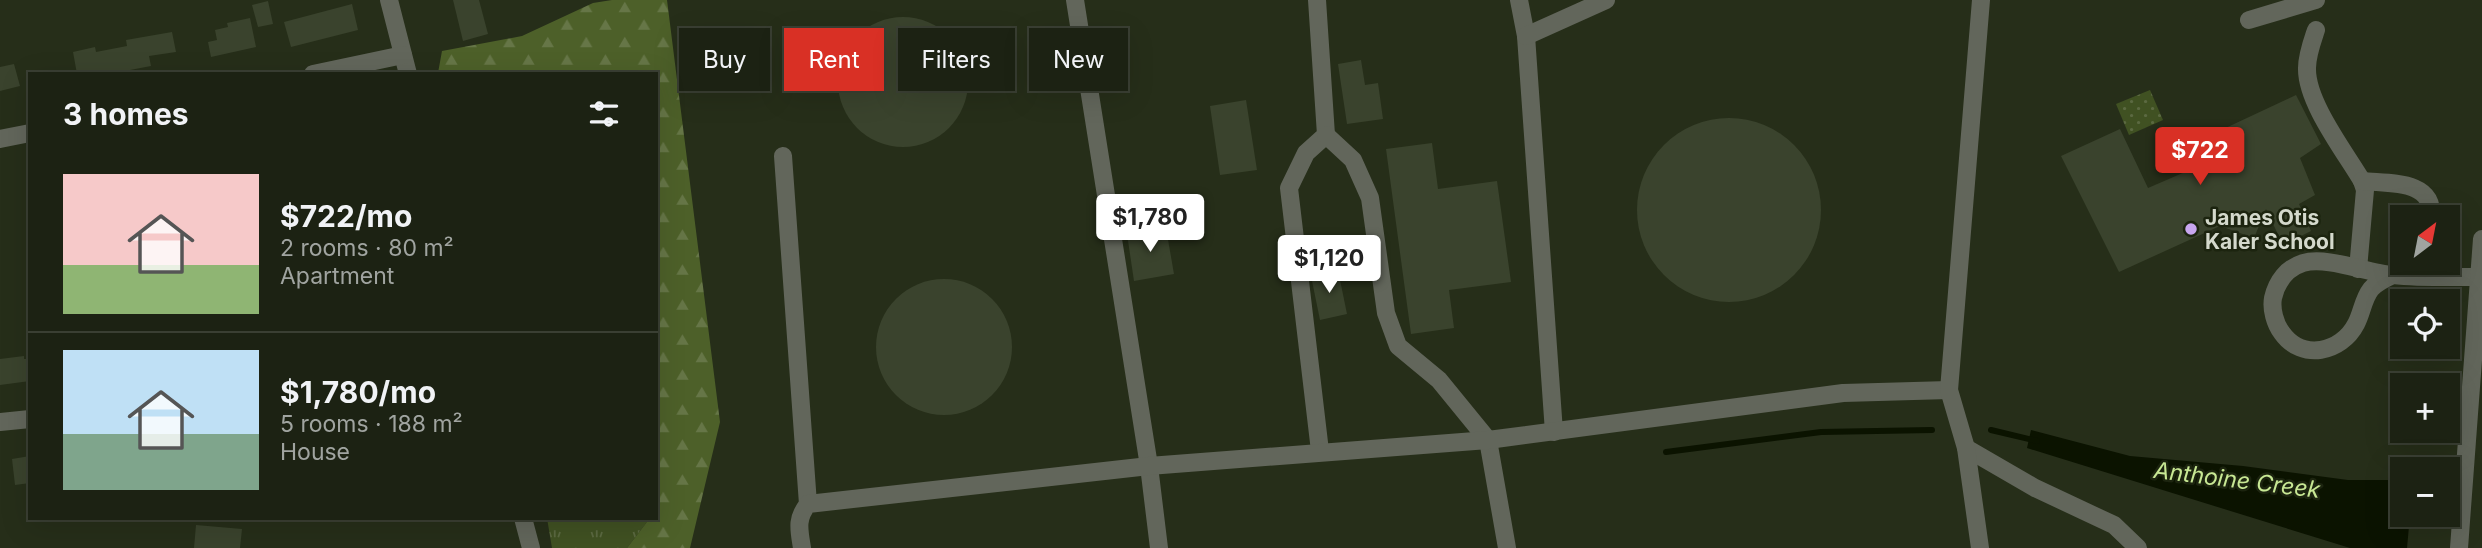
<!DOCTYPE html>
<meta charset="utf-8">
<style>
body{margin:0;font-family:Inter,sans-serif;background:#292f21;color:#f1f3f6;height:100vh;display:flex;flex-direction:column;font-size:26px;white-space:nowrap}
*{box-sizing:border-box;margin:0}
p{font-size:23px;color:#a0a4a0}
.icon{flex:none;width:38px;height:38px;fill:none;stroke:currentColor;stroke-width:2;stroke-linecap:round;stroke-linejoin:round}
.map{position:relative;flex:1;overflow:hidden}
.details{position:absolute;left:28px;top:72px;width:630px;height:448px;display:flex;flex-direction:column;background:#1c2213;border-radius:0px;box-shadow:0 7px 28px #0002,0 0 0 2px #3a3f33}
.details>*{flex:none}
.guide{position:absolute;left:679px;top:28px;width:665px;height:63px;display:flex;gap:14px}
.needle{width:46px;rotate:32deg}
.tools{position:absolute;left:2390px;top:205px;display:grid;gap:14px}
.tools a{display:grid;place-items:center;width:70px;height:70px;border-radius:0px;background:#1c2213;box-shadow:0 7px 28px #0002,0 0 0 2px #3a3f33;font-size:35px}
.price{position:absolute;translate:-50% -60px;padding:0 16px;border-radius:7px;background:#fff;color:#222;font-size:23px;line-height:46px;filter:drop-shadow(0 2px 4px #0008)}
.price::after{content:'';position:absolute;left:50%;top:42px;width:21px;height:16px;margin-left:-10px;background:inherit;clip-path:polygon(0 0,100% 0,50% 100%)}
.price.on{background:#d93025;color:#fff}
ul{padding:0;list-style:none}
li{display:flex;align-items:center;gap:21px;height:175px;padding:0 35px}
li+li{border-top:2px solid #3a3f33}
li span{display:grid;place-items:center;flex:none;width:196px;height:140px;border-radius:0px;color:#555}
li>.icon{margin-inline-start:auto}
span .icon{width:84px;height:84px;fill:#fffc;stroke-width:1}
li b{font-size:30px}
h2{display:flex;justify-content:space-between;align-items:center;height:84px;padding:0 35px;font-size:30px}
.pill{padding:0 24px;border-radius:0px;background:#1c2213;box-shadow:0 7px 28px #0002,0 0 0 2px #3a3f33;font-size:24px;line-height:63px}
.pill.on{background:#d93025;color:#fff}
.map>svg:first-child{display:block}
.grass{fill:url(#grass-tufts)}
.forest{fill:url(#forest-firs)}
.park{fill:url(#park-dots)}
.water{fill:#0b1300}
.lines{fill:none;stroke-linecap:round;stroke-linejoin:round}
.stream{stroke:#0b1300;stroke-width:6}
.building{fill:#3a432d}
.minor{stroke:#62665b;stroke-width:18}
.poi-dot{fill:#c8a6ef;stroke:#1c240f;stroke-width:2.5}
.labels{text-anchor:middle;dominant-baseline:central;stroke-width:5;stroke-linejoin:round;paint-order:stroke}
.poi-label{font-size:21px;font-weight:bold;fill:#d4d9cc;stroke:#1c240f;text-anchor:start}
.water-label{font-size:23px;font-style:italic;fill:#c8e894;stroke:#1c240f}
</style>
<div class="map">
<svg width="2482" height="548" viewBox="0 0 2482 548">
<defs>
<pattern id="grass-tufts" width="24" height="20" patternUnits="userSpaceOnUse" patternTransform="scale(1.75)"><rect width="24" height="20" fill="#405122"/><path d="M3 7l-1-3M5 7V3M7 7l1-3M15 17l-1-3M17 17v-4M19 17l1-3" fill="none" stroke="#5b6941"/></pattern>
<pattern id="forest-firs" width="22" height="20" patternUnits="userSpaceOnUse" patternTransform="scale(1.75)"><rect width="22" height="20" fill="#4d6029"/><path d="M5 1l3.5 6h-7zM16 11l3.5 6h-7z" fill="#667647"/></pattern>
<pattern id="park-dots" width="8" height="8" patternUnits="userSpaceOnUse" patternTransform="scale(1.75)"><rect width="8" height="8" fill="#405122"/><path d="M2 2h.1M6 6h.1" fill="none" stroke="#5b6941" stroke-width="1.8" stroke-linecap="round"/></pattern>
</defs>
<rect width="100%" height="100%" fill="#262e19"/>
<polygon class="grass" points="547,518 650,518 627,548 552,548"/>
<polygon class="forest" points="612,0 667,0 720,422 690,548 627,548 650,518 656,518 656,74 438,73 442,51 522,36 593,3"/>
<polygon class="park" points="2150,90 2163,120 2129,135 2116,104"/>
<polygon class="water" points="2031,430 2130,456 2243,466 2348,480 2390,480 2403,488 2403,514 2410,515 2407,548 2350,548 2027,448"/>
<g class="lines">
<g class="stream">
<polyline points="1991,430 2037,441"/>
<polyline points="1666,452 1821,432 1932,430"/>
</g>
</g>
<g class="building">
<polygon points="453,0 479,0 488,34 463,41"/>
<polygon points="268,1 273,24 258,27 252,5"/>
<polygon points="352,4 358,30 291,47 284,22"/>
<circle cx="903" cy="82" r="65"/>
<polygon points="250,18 256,47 211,57 208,42 217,40 215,30 228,27 227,23"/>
<polygon points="172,32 176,52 149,56 151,66 109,74 77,74 73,52 95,47 96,52 127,46 126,40"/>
<polygon points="1361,60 1365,85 1378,83 1383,119 1347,124 1338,64"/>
<polygon points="14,64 20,86 0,91 0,67"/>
<polygon points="2296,95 2321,144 2300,158 2315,195 2299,204 2311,231 2283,245 2266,209 2254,238 2220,226 2119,272 2061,156 2120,129 2148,188 2229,153 2217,132"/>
<polygon points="1246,100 1257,170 1220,175 1210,106"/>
<circle cx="1729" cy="210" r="92"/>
<polygon points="1432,143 1438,189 1497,181 1511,282 1449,290 1454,328 1411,334 1386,149"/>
<polygon points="1166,228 1174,274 1134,281 1127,234"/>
<polygon points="1338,270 1347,314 1320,320 1311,276"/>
<circle cx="944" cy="347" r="68"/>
<polygon points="24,356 24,359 30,359 30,381 0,385 0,359"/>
<polygon points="30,456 30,483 15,485 12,459"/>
<polygon points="196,525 242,529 240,548 194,548"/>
</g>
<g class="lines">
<g class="minor">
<polyline points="389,0 408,74"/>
<polyline points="1075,0 1149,466 1159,548"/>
<polyline points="1317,0 1326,135 1306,153 1289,188 1320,451"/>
<polyline points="1519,0 1526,36 1554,432"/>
<polyline points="2249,20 2316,0"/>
<path d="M2316,30C2312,42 2307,55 2307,68C2306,102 2345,152 2362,181L2365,190L2358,269"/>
<polyline points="1526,36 1606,0"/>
<polyline points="313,74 403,55"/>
<polyline points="1326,135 1353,160 1370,198 1386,313 1398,346 1439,380 1488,440 1507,548"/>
<polyline points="0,139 30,133"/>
<polyline points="783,156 808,504"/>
<path d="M2362,181C2389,184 2434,179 2431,217"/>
<path d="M2393,275C2384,279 2377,282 2371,289C2363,299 2362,313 2356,324C2341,353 2302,361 2282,333C2275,324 2271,309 2273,298C2277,281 2287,268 2303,263C2327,256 2367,273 2393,275C2421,278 2450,277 2479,277"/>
<polyline points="0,422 30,419"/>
<polyline points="1966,448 2035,488 2114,525 2138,548"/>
<polyline points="523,518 531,548"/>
<path d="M802,548C799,529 796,519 808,504L1149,466L1488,440L1843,393L1949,390"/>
<polyline points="1980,548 1966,448 1949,390 1981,0"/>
<polyline points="2459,548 2482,239"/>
</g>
</g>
<circle class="poi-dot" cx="2191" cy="229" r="7"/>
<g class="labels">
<g class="poi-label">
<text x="2205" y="217">James Otis<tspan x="2205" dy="24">Kaler School</tspan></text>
</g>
<g class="water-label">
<text transform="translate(2237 480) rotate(7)">Anthoine Creek</text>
</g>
</g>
</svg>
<div class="tools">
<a><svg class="needle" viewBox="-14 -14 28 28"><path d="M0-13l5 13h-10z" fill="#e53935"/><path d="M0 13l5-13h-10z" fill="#a0a4a0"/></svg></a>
<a><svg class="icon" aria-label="locate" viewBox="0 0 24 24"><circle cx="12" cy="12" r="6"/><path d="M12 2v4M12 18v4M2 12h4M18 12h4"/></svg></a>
<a>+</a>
<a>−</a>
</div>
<b class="price on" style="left:2200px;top:187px">$722</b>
<b class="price" style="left:1150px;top:254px">$1,780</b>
<b class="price" style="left:1329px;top:295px">$1,120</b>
<div class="guide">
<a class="pill">Buy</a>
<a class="pill on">Rent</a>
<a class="pill">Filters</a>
<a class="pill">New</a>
</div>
<section class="details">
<h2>3 homes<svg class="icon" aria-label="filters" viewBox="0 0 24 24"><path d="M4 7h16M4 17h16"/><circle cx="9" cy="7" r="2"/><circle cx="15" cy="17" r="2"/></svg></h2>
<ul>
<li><span style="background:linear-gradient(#f6c9c9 65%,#8fb573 0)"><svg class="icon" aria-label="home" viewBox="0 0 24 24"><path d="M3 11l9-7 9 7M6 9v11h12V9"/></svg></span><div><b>$722/mo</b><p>2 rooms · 80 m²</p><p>Apartment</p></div></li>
<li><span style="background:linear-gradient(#bfe0f5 60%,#7fa58c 0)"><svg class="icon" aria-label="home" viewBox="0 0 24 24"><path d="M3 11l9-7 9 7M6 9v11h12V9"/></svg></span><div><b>$1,780/mo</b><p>5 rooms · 188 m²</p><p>House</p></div></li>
</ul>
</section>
</div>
